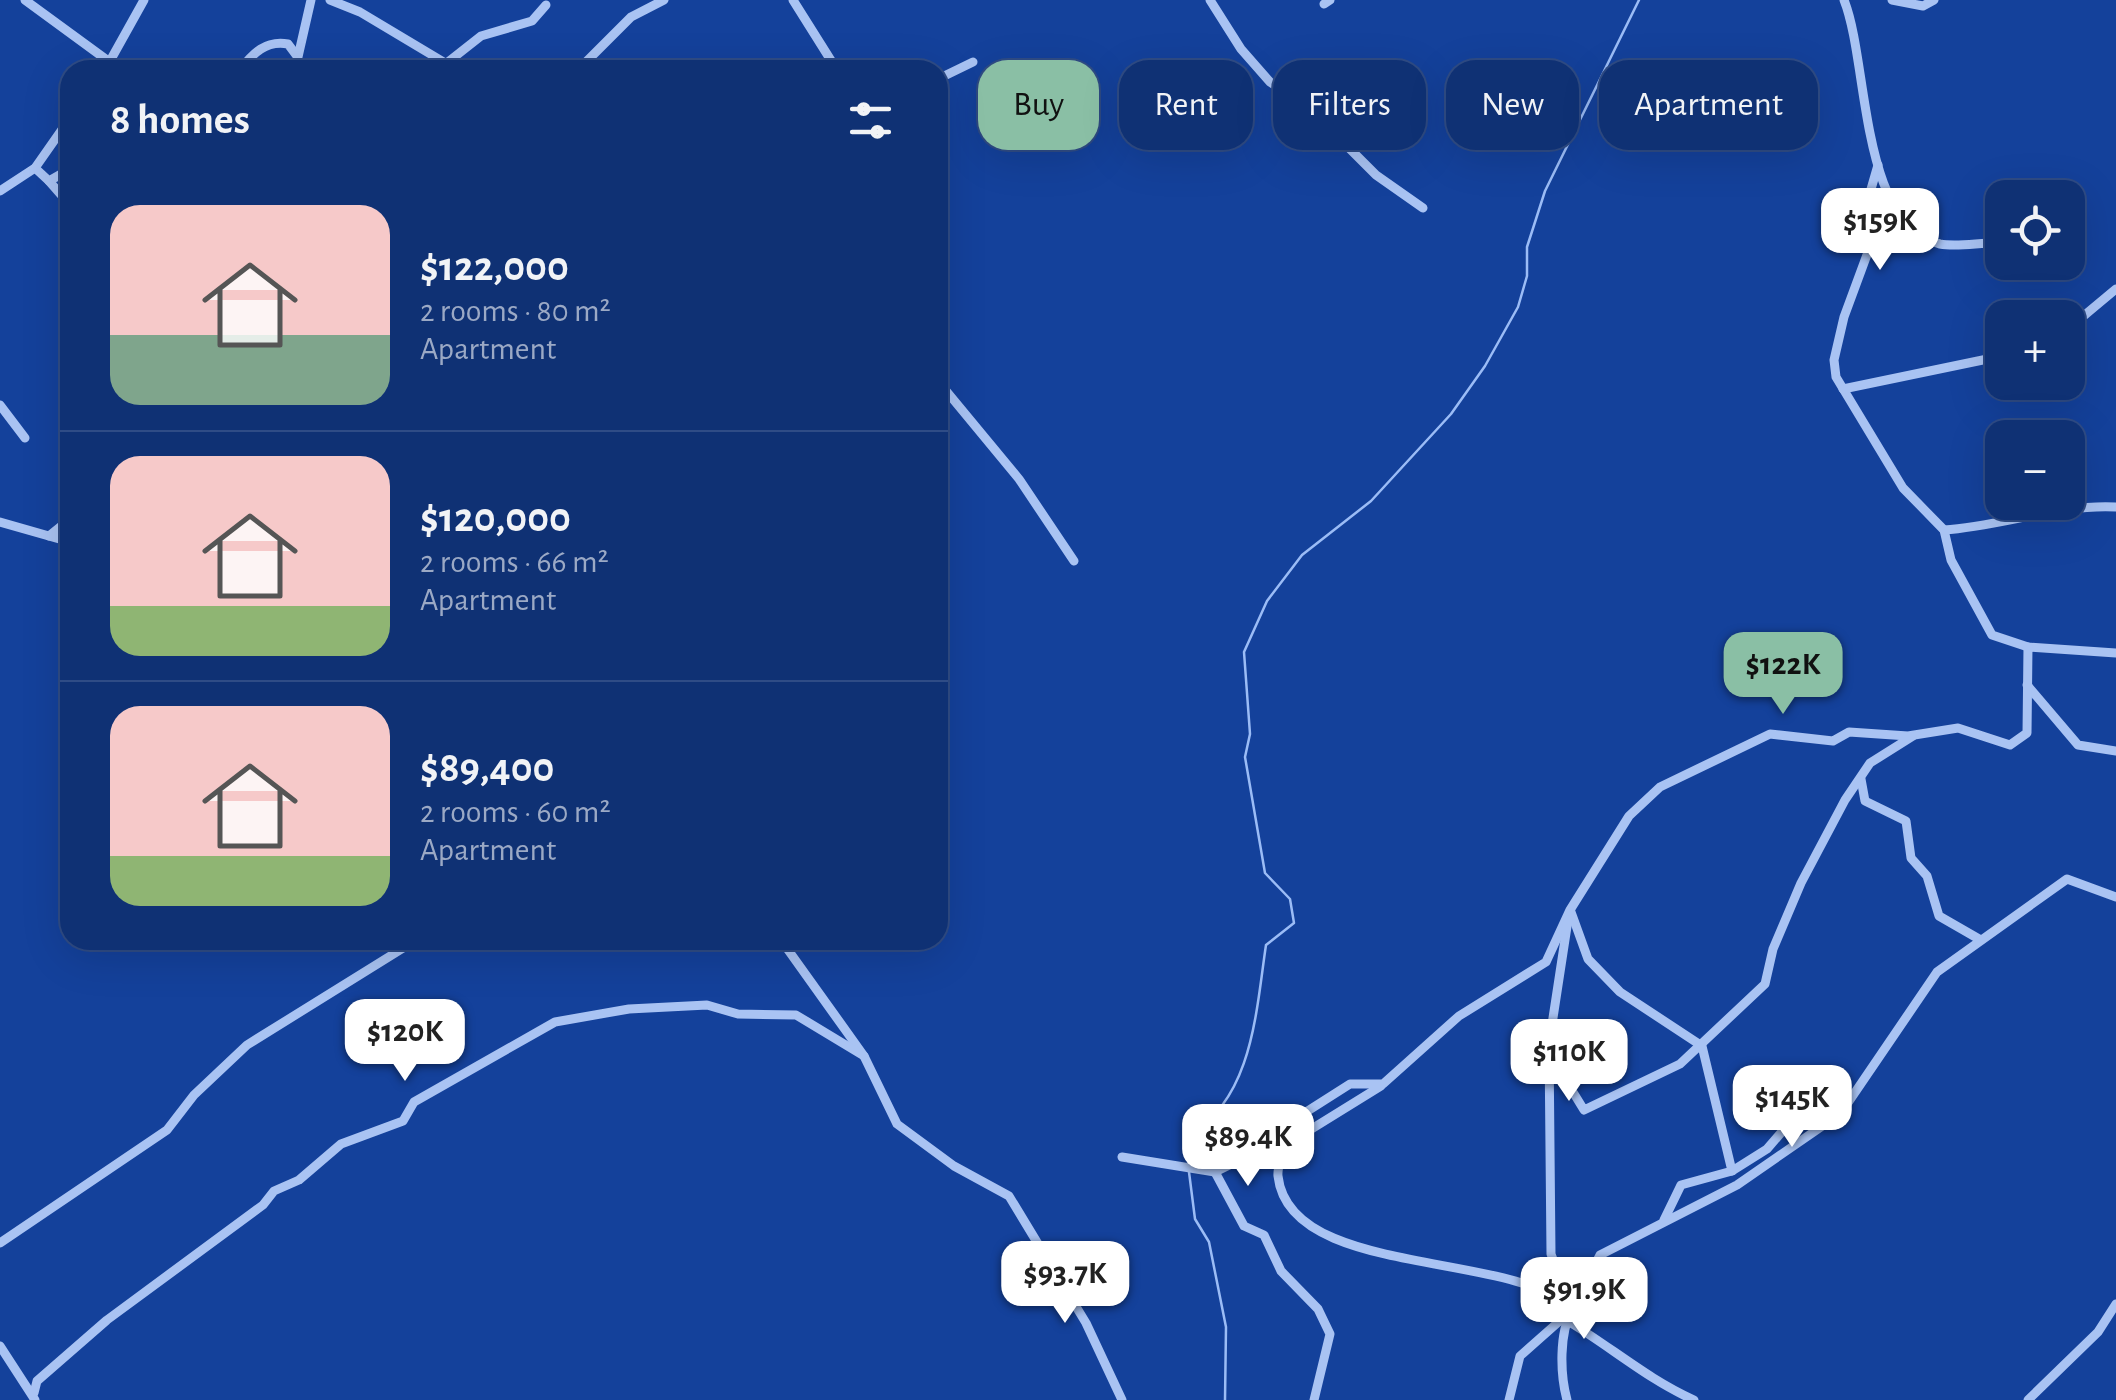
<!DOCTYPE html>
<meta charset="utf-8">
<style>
body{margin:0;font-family:"Alegreya Sans",sans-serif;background:#1d3d7c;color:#f1f3f6;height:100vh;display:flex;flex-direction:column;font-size:38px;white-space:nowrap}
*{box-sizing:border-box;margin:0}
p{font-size:32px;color:#9ba9c5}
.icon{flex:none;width:55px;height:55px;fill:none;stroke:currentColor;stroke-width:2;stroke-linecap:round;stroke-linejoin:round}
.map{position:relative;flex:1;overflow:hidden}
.sheet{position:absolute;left:60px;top:60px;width:888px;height:890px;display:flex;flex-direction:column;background:#0f3174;border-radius:30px;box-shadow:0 10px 40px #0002,0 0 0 2px #2f4c86}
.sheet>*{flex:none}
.hud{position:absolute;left:978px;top:60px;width:950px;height:90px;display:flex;gap:20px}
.controls{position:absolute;left:1985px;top:180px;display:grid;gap:20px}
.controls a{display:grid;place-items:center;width:100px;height:100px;border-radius:20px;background:#0f3174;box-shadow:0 10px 40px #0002,0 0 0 2px #2f4c86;font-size:50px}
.price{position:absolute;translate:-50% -85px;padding:0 22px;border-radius:20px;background:#fff;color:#222;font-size:32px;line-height:65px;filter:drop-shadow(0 2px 5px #0008)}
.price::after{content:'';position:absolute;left:50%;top:60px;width:30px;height:22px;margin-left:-15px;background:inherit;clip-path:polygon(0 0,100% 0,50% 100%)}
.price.selected{background:#8abfa5;color:#111}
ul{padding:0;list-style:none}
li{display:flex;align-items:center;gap:30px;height:250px;padding:0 50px}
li+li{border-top:2px solid #2f4c86}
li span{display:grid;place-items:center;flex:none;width:280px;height:200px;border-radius:30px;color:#555}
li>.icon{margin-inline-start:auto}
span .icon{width:120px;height:120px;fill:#fffc;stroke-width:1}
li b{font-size:42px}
h2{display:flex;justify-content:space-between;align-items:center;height:120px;padding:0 50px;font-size:42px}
.pill{padding:0 35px;border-radius:30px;background:#0f3174;box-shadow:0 10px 40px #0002,0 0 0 2px #2f4c86;font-size:35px;line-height:90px}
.pill.selected{background:#8abfa5;color:#111}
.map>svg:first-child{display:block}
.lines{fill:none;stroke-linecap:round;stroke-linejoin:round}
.stream{stroke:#9bbcf6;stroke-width:2.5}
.minor{stroke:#a9c3f3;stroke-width:9}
</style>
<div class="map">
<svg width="2116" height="1400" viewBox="0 0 2116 1400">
<rect width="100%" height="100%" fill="#14419b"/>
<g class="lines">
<g class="stream">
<path d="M1188,1165L1190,1135C1253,1097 1256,1011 1266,945L1294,923L1290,899L1265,873L1245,757L1250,734L1244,652L1267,601L1302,555L1371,501L1451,414L1485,366L1518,307L1527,276V247L1545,191L1639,0"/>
<polyline points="1189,1172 1195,1219 1209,1242 1226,1327 1225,1400"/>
</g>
<g class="minor">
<polyline points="25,0 111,63"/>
<polyline points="330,0 360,12 457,70"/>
<polyline points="793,0 837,70"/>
<polyline points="1210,0 1241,49 1270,82 1309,108 1376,175 1423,208"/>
<path d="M1844,0C1869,62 1859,225 1940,244C1956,247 1978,243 1995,243"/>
<polyline points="1892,0 1923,6 1934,0"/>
<polyline points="1324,4 1330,0"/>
<polyline points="448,62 481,36 532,21 546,5"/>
<polyline points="105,70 144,0"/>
<path d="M240,70C253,53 266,40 288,44L297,56"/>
<polyline points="295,70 311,0"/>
<polyline points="578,70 631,17 664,0"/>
<polyline points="938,79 973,62"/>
<polyline points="1878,165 1867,203 1868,252 1844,317 1834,360 1836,377 1903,488 1944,530 1951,560 1992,635 2028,647 2116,653"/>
<polyline points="35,168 49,181 70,169"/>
<polyline points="49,181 70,205"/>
<polyline points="0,191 35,168 70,118"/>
<polyline points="2068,329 2116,289"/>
<polyline points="938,381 1019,479 1074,561"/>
<polyline points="1843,389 2002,356"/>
<polyline points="0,405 25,438"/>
<polyline points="0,522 70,542"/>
<path d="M1944,530C2002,526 2059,504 2116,507"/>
<polyline points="49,536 70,519"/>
<polyline points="2027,685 2078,745 2116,751"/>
<polyline points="1861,779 1865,801 1906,821 1911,858 1927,876 1939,916 1979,939"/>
<polyline points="1571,912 1588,959 1620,992 1702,1046 1732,1171 1681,1185 1664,1220"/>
<polyline points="781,940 864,1056 897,1124 954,1166 1009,1196 1086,1323 1122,1400"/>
<polyline points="1549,1053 1584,1110 1680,1064 1765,984 1773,949 1801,883 1845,800 1870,763 1913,736"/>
<path d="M1381,1086L1284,1146C1282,1155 1277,1168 1278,1176C1289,1277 1507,1251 1568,1306"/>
<polyline points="1122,1157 1215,1172 1256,1152 1284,1126 1350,1084 1383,1084 1459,1016 1546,962 1570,910 1629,816 1660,787 1770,734 1833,741 1849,732 1908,736 1958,728 2010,745 2027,733 2028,647"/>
<polyline points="1732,1171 1767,1149 1786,1127 1841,1110"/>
<polyline points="1215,1172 1244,1226 1264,1235 1281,1271 1318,1309 1330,1334 1314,1400"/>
<polyline points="0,1243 167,1130 194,1095 247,1045 416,940"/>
<path d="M1566,1320C1610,1346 1647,1379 1694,1400"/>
<polyline points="0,1346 35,1400"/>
<polyline points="34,1393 37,1381 107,1320 263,1205 274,1191 299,1180 341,1144 403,1121 414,1102 555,1022 629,1009 707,1005 738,1014 796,1015 864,1056"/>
<polyline points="1509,1400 1520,1356 1572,1310 1600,1255 1737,1185 1841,1113 1937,972 2067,879 2116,897"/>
<path d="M1567,1400C1560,1374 1559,1333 1572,1310L1551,1254L1549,1044L1568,920"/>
<polyline points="2028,1400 2098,1332 2116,1304"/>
</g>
</g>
</svg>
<div class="controls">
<a><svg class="icon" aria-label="locate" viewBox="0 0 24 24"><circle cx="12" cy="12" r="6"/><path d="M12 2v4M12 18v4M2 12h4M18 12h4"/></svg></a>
<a>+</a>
<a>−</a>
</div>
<b class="price" style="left:1880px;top:273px">$159K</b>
<b class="price selected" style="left:1783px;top:717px">$122K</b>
<b class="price" style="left:405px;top:1084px">$120K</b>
<b class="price" style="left:1569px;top:1104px">$110K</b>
<b class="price" style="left:1792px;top:1150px">$145K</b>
<b class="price" style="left:1248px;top:1189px">$89.4K</b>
<b class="price" style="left:1065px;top:1326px">$93.7K</b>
<b class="price" style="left:1584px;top:1342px">$91.9K</b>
<div class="hud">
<a class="pill selected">Buy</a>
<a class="pill">Rent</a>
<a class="pill">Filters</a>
<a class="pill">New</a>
<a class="pill">Apartment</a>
</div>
<section class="sheet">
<h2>8 homes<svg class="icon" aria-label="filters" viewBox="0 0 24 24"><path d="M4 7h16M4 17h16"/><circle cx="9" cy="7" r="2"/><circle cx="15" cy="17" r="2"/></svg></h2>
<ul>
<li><span style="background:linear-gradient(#f6c9c9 65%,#7fa58c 0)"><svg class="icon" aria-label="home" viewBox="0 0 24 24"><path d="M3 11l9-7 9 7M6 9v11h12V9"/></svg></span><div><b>$122,000</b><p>2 rooms · 80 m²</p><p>Apartment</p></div></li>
<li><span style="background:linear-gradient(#f6c9c9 75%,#8fb573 0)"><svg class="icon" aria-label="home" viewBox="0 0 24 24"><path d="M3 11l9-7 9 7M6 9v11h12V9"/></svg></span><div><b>$120,000</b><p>2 rooms · 66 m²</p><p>Apartment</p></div></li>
<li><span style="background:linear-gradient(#f6c9c9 75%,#8fb573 0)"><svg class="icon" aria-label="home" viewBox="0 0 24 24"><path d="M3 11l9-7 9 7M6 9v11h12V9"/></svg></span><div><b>$89,400</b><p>2 rooms · 60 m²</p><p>Apartment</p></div></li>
</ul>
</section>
</div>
